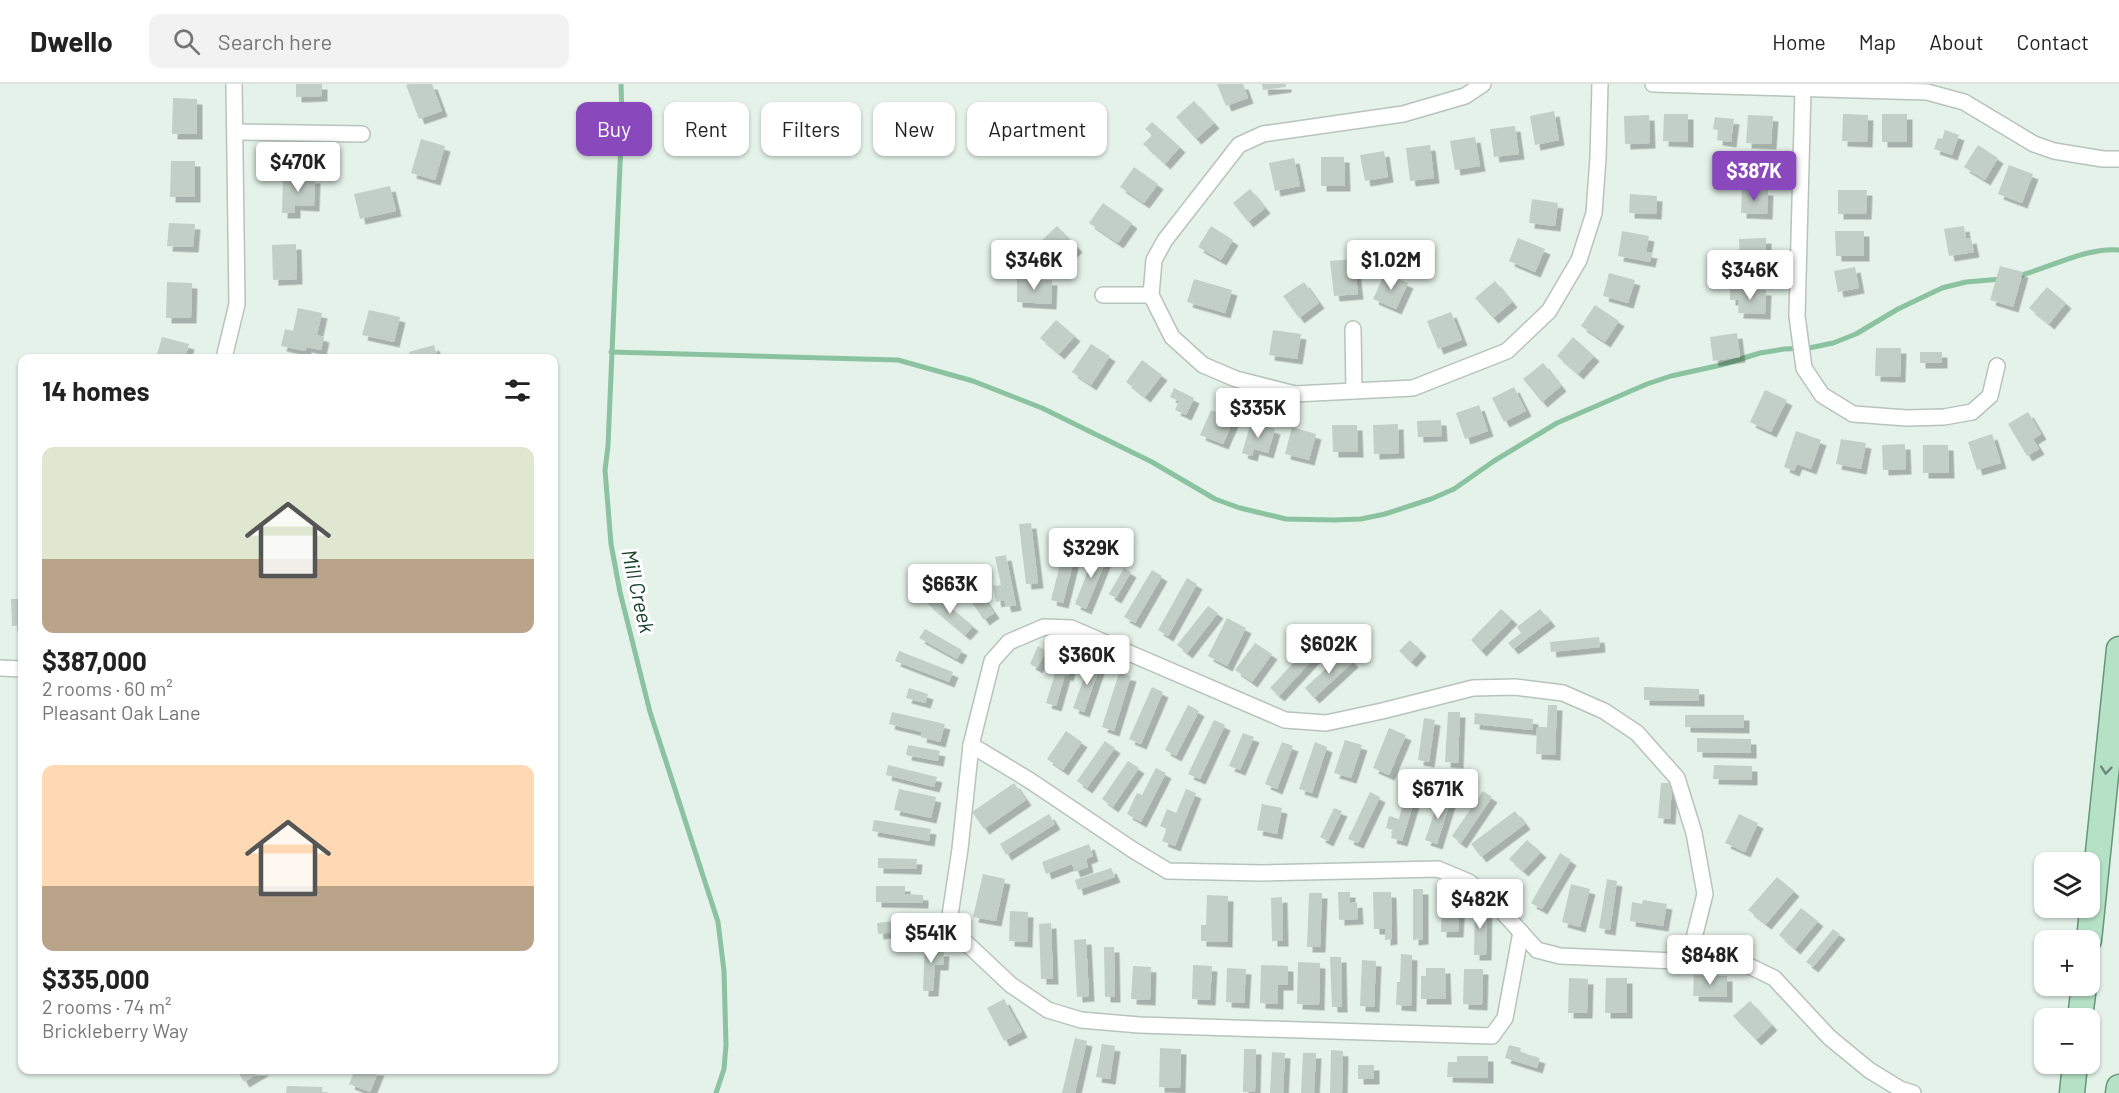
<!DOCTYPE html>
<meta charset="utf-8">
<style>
body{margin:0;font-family:Barlow,sans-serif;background:#f2f2f2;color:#222;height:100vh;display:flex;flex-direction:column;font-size:22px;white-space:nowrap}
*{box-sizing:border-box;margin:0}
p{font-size:20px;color:#767676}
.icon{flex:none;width:33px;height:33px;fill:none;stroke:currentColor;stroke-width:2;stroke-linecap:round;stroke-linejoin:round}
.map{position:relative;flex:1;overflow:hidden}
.side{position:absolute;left:18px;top:270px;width:540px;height:720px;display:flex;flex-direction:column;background:#fff;border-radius:12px;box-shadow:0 2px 4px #0004}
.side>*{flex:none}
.guide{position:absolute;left:576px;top:18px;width:570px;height:54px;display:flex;gap:12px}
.buttons{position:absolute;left:2034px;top:768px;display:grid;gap:12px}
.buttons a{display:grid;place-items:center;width:66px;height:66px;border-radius:12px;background:#fff;box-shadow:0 2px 4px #0004;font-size:30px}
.price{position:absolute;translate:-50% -51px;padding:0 14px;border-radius:6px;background:#fff;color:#222;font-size:20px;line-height:39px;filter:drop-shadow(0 2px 3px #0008)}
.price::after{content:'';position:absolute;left:50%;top:36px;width:18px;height:14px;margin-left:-9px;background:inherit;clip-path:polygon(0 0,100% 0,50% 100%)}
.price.on{background:#8a48bd;color:#fff}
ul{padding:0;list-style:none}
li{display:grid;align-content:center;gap:12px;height:318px;padding:0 24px}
li span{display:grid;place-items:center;height:186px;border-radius:12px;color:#555}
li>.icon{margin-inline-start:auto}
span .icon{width:108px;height:108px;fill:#fffc;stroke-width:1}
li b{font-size:26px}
h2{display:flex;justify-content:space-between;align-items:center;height:72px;padding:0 24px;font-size:26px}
.pill{padding:0 21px;border-radius:12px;background:#fff;box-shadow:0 2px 4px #0004;font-size:21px;line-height:54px}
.pill.on{background:#8a48bd;color:#fff}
header{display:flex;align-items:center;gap:36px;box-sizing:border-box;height:84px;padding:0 30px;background:#fff;border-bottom:2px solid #e0e0e0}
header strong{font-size:28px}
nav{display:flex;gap:33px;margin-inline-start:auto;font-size:21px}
.search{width:420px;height:54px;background:#f2f2f2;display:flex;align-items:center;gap:15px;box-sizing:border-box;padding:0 21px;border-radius:12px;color:#767676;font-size:22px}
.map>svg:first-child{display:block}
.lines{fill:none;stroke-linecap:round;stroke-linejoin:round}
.stream{stroke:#8bc3a1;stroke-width:5}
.building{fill:#c2cfc6;filter:url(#shadow)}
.minor-casing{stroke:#b6c4bb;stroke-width:18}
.primary-casing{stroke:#649778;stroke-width:27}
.minor{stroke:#fff;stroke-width:15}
.primary{stroke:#b5e2c7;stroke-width:24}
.oneway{stroke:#6f8879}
.labels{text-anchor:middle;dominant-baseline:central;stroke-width:6;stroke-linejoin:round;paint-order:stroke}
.water-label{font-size:21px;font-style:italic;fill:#17422b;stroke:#fff}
</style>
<header>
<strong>Dwello</strong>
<div class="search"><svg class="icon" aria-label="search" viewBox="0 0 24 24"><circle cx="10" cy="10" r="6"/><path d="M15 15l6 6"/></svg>Search here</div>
<nav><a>Home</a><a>Map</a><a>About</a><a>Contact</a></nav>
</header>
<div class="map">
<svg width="2119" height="1009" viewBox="0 0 2119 1009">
<defs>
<filter id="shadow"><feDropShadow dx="5.5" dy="5.5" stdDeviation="0" flood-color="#0004"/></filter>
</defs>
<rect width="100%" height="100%" fill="#e4f2e9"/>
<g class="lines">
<g class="stream">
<polyline points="621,0 622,34 608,362 605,386 611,460 620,508 650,628 718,838 724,887 726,961 724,985 716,1009"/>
<path d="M2018,192C2049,184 2087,163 2119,166"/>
<polyline points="611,268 898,276 973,297 1042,324 1152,378 1215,415 1240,424 1286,435 1335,436 1361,435 1385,430 1431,415 1454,405 1494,377 1557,339 1647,300 1671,292 1721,281 1760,269 1784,265 1809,264 1833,259 1856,250 1898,225 1942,204 1966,198 2002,195"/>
</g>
</g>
<g class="building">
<polygon points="296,0 322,0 322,12 296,13"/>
<polygon points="409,0 432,0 442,27 419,35 406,1"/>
<polygon points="1217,0 1243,0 1248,14 1226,22"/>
<polygon points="1262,0 1286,0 1286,3 1263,6"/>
<polygon points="173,14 197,15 197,50 172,50"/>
<polygon points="1194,17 1214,39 1196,55 1176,33"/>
<polygon points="1554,27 1559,56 1535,61 1530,32"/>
<polygon points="1664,30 1688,30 1688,58 1663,57"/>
<polygon points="1843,30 1868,31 1867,58 1842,57"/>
<rect x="1882" y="30" width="25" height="28"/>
<polygon points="1649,31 1650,59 1625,60 1624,32"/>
<polygon points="1748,31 1773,32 1771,60 1746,59"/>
<polygon points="1715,33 1734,35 1731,58 1717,56 1718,46 1713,45"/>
<polygon points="1152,38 1180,63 1165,80 1143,60 1152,51 1145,45"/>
<polygon points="1515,42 1519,70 1494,73 1490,45"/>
<polygon points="1945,46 1959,51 1952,71 1934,65 1938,54 1942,55"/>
<polygon points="1475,53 1480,82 1455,86 1450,57"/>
<polygon points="421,55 445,62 435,96 411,89"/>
<polygon points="1430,61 1434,94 1410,97 1406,64"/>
<polygon points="1978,61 1998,74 1985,96 1964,83"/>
<polygon points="1384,67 1388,93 1365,97 1360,71"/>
<polygon points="1321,73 1344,73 1345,102 1321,102"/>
<polygon points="1294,74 1300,102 1275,107 1269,79"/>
<polygon points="171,77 195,77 195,113 170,113"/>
<polygon points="2009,81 2033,90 2022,119 1998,110"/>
<polygon points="1134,83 1158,100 1144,119 1120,103"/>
<polygon points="283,93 315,94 314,122 295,121 295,129 282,129"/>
<polygon points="390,102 396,127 360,135 354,110"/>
<polygon points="1250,105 1265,124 1248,138 1233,119"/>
<polygon points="1742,105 1768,106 1767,130 1741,129"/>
<polygon points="1838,106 1867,106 1866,130 1838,130"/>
<polygon points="1630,110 1657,112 1656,130 1629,129"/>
<polygon points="1532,115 1558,119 1555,142 1529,139"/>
<polygon points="1103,119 1132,139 1118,159 1089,139"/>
<polygon points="169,139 195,140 193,163 167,162"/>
<polygon points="1057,142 1077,163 1059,180 1039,159"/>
<polygon points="1211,142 1233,156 1221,176 1198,163"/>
<polygon points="1964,142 1966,155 1971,154 1974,168 1949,172 1944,145"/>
<polygon points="1622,147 1649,152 1646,168 1652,169 1650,178 1618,172"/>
<polygon points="1835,147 1864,147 1864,172 1836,172"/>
<polygon points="1518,154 1545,165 1535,188 1509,177"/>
<polygon points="1766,154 1766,179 1740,179 1739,155"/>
<polygon points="296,160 297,195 273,196 272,161"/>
<polygon points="1354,175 1358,210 1334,212 1330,177"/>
<polygon points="2000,182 2023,188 2013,223 1990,216"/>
<polygon points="1855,183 1859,204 1838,208 1834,187"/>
<polygon points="1385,189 1408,199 1396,225 1373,215"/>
<polygon points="1609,189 1635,196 1628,219 1603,212"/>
<polygon points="1017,195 1052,196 1051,220 1017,218"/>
<polygon points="1194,195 1232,206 1225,229 1187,218"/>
<polygon points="1495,197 1512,218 1493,234 1475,214"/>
<polygon points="167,198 192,199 191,234 166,234"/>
<polygon points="1304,198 1319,219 1299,234 1283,212"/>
<polygon points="2047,203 2066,219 2049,240 2029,224"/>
<polygon points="1730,205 1766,206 1765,230 1738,229 1739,216 1730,216"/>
<polygon points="1595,221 1619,237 1605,258 1581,242"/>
<polygon points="298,224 322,229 317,251 324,253 321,266 306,263 305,267 281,262 285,245 293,247"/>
<polygon points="369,226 400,233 394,258 362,251"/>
<polygon points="1451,228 1462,256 1438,265 1427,237"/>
<polygon points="1056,236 1075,252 1059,270 1040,254"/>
<polygon points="1273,246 1301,250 1297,275 1269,271"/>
<polygon points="1737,249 1740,273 1713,277 1710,253"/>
<polygon points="162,253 189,260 185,274 156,274"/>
<polygon points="1573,253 1594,272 1578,290 1557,272"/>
<polygon points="1091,260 1110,272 1091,301 1072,288"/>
<polygon points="434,261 438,274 411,274 409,268"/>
<polygon points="1876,264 1901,264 1900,293 1875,292"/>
<rect x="1920" y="268" width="22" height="11"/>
<polygon points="1142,276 1162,291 1145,313 1126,298"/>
<polygon points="1543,279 1561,302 1542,318 1523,295"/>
<polygon points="1514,303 1526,327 1504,338 1492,314"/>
<polygon points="1174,304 1194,314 1186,331 1175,326 1179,317 1170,313"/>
<polygon points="1765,306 1787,316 1771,348 1750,338"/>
<polygon points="1479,321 1488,347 1465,355 1456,329"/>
<polygon points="1211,326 1234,335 1223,360 1200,351"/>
<polygon points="2028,328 2041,350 2033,355 2039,365 2027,372 2008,340"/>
<polygon points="1441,336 1442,352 1418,353 1417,337"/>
<polygon points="1251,338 1275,345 1268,369 1254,365 1252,372 1242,369"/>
<polygon points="1398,340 1399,369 1374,370 1373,341"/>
<polygon points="1332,341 1357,341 1358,368 1333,368"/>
<polygon points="1292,343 1316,350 1309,376 1285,370"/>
<polygon points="1796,347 1821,356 1811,385 1797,380 1794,387 1784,383"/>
<polygon points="1992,350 2001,379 1977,386 1968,358"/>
<polygon points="1841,355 1866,359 1861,385 1836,380"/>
<polygon points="1905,360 1906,385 1883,386 1882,361"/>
<polygon points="1923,361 1948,361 1949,389 1923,389"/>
<polygon points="1031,439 1038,499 1026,500 1019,440"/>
<polygon points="1065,461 1077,464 1063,519 1051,516"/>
<polygon points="1096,466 1108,471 1086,525 1075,520"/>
<polygon points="1006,471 1016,521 1006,523 1004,516 996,518 993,502 1001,501 995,473"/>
<polygon points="961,481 994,529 984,536 951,488"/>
<polygon points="1124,484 1131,488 1116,514 1109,510"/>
<polygon points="1152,486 1162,492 1135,539 1124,533"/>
<polygon points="1187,494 1197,500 1168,552 1158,546"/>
<polygon points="934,510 973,542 965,551 927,519"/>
<polygon points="11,515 22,515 22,541 12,542"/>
<polygon points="1208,522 1218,529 1187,569 1177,561"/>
<polygon points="1501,525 1512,535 1481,567 1471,556"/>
<polygon points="1540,525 1550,537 1513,565 1508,559 1521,549 1517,543"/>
<polygon points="1227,534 1246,544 1227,582 1208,572"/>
<polygon points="925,545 962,566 957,575 919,554"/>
<polygon points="1599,553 1600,563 1551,568 1550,558"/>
<polygon points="1410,556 1421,567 1411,578 1399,567"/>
<polygon points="1255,559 1272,570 1252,598 1235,586"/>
<polygon points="1038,562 1046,567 1037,584 1030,580"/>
<polygon points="1063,564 1075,567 1068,592 1065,591 1056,622 1046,619"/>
<polygon points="1307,564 1316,572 1279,612 1270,604"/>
<polygon points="899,567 953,588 949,598 895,577"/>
<polygon points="1344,568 1353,578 1314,614 1305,604"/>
<polygon points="1091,575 1101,579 1084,628 1073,624"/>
<polygon points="1119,589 1131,592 1114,647 1102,643"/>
<polygon points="1152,603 1163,608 1141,660 1129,655"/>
<polygon points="1644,603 1699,605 1699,617 1644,616"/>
<polygon points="909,604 928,610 925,619 906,614"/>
<polygon points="1188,621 1199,627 1176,672 1165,666"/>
<polygon points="1548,621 1557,621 1555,671 1536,670 1537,643 1547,643"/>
<polygon points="892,628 945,640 940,658 921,653 922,648 889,640"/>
<polygon points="1448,628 1460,628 1458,679 1445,678"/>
<polygon points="1475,629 1533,635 1532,646 1474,640"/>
<polygon points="1685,631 1744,631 1744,644 1685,643"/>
<polygon points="1424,634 1435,636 1429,678 1418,676"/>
<polygon points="1214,636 1225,641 1200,695 1188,690"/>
<polygon points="1389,644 1406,651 1389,691 1373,684"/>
<polygon points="1066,647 1082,658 1063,686 1047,675"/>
<polygon points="1243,649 1254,653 1240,686 1229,682"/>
<polygon points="1697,654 1751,655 1751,669 1697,668"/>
<polygon points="1345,656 1362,661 1351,694 1334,689"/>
<polygon points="1105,657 1115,664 1087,704 1077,697"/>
<polygon points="1282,658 1293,662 1277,705 1265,700"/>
<polygon points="1315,658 1327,663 1312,709 1299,705"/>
<polygon points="908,661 940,667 938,677 906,671"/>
<polygon points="1128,677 1139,684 1113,723 1102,715"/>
<polygon points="888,681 937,693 934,703 886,691"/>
<polygon points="1714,681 1752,682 1752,696 1713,695"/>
<polygon points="1156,684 1166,689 1141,738 1127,730 1137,709 1142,711"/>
<polygon points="1014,699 1026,716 984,745 972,728"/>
<polygon points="1661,699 1672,699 1670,735 1658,734"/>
<polygon points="899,705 936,713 931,734 894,726"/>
<polygon points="1186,705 1196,709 1175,762 1162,757 1167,745 1160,742 1167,725 1176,729"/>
<polygon points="1483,707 1492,713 1461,759 1452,752"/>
<polygon points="1370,708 1380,713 1358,759 1348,755"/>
<polygon points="1440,712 1451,715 1437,760 1425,756"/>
<polygon points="1404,715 1414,718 1402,757 1391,754 1393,746 1386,744 1389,732 1399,735"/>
<polygon points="1262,720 1282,724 1277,750 1257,746"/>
<polygon points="1334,724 1342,727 1328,757 1320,753"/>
<polygon points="1515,727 1525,740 1481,773 1471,760"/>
<polygon points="1049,730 1055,740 1006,771 1000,760"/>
<polygon points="1739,730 1758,739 1745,768 1725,759"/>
<polygon points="874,736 931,745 929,757 872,747"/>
<polygon points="1527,756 1541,768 1523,787 1509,775"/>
<polygon points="1089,760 1093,772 1086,775 1088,783 1075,788 1072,780 1046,790 1042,778"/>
<polygon points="1560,769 1571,776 1542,825 1531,819"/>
<polygon points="878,774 917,775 916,785 878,784"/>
<polygon points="1111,784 1115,793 1078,806 1075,796"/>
<polygon points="983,790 1005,795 996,837 973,833"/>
<polygon points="1777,793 1794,807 1766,840 1748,826"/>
<polygon points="1607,795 1617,797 1610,846 1599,844"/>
<polygon points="1571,800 1590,805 1580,843 1562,838"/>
<polygon points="876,802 905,802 905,810 923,811 923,819 876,818"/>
<polygon points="1413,805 1423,805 1423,855 1413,856"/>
<polygon points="1338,808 1350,808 1350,819 1357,818 1358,835 1339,836"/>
<polygon points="1373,808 1391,808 1392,855 1385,856 1385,845 1374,845"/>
<polygon points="1309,809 1322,809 1320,863 1307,863"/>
<polygon points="1207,811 1228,812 1227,858 1201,857 1201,841 1206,841"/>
<polygon points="1282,813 1283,857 1272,857 1271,814"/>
<polygon points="1442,813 1460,814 1458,848 1441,848"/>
<polygon points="1643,816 1667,820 1663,842 1630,837 1632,818 1642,820"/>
<polygon points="1475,821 1487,821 1486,871 1474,871"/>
<polygon points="1801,824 1818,837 1795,865 1779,851"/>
<polygon points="1010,827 1028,828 1027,858 1009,857"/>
<polygon points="927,833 928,844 878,850 877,839"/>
<polygon points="1051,839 1053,895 1041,895 1039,840"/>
<polygon points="1833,845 1840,850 1813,883 1806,878"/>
<polygon points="1086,855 1089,912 1077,913 1074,856"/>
<polygon points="925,856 937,856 936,867 944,867 943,881 935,881 933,907 923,907"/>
<polygon points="1104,863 1114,863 1115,913 1105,913"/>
<polygon points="1401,870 1412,871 1411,922 1396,921 1397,898 1400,898"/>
<polygon points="1330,873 1341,873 1342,923 1332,923"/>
<polygon points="1362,876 1376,877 1374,923 1360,922"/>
<polygon points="1298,878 1320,879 1319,921 1297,920"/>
<polygon points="1193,881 1212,882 1210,916 1192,915"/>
<polygon points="1261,881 1288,882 1288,901 1278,901 1278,920 1260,919"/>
<polygon points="1133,882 1151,883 1150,916 1131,915"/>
<polygon points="1227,884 1246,885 1244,919 1226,918"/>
<polygon points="1426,884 1445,884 1446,915 1421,915 1421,892 1426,892"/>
<polygon points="1464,885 1483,885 1482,921 1463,920"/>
<polygon points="1694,891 1727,892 1727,913 1693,912"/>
<polygon points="1569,894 1588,895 1587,929 1568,929"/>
<polygon points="1606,894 1627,894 1627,929 1605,929"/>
<polygon points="1004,915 1022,948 1004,957 987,924"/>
<polygon points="1750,917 1772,941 1756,956 1733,932"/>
<polygon points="1075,954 1087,957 1075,1009 1062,1009"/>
<polygon points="1102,960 1115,962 1110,995 1096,993"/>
<polygon points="1509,961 1521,964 1520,968 1540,974 1537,984 1505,974"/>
<polygon points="1160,964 1181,965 1180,1004 1159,1003"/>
<polygon points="1244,965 1256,965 1255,1008 1243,1008"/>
<polygon points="1331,966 1343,967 1342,1009 1330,1009"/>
<polygon points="1272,968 1285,969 1283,1009 1270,1009"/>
<polygon points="1303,969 1316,969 1314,1009 1301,1009"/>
<polygon points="1457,972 1488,972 1488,994 1447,993 1448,978 1457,978"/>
<rect x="1358" y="981" width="16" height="14"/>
<polygon points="237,986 264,986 244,998"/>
<polygon points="355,986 379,986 370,1008 349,1000"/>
<polygon points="287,1002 322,1003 322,1009 286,1009"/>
</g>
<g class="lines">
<defs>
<g id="minor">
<polyline points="1483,0 1465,12 1403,30 1263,50 1239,61 1165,156 1154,176 1151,211 1172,253 1203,281 1236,295 1295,310 1413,304 1507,267 1549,227 1579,176 1594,129 1598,74 1600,0"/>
<polyline points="1653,0 1927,8 1964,18 2034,60 2054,67 2103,75 2119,75"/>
<polyline points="1803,5 1797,232 1804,284 1822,311 1853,330 1907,334 1944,333 1972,328 1990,312 1997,282"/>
<polyline points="236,48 362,50"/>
<polyline points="1103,211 1151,211"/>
<polyline points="1353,245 1354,307"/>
<polyline points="224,274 237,220 234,0"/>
<polyline points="0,584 22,585"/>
<polyline points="971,661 1029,696 1133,766 1168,787 1262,789 1438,785 1469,798 1500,825 1537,866 1560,872 1745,880 1774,894 1829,953 1869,986 1900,1005 1913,1009"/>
<polyline points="1521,848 1505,934 1492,952 1139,941 1081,936 1048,926 1011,901 961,854 949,838 960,765 971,661 992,577 1009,558 1044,543 1071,544 1285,636 1326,639 1382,627 1473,604 1515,603 1563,609 1604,627 1637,649 1677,694 1694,749 1705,810 1688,878"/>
</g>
<g id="primary">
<polyline points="2089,856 2119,565"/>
<polyline points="2080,934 2084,902"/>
<polyline points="2072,1009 2075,980"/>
<polyline points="2118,1009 2119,1003"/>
</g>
</defs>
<use href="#minor" class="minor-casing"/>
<use href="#primary" class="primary-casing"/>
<use href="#minor" class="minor"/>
<use href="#primary" class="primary"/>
</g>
<defs><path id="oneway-chevron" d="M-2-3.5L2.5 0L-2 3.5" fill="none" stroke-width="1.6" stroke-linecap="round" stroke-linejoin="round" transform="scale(1.5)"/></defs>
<use class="oneway" href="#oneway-chevron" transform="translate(2106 686) rotate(96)"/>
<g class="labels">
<g class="water-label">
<text transform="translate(639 507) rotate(77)">Mill Creek</text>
</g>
</g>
</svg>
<div class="buttons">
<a><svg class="icon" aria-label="layers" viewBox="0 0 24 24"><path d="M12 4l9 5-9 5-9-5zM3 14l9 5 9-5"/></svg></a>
<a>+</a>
<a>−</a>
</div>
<b class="price" style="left:298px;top:109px">$470K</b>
<b class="price on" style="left:1754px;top:118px">$387K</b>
<b class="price" style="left:1034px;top:207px">$346K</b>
<b class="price" style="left:1391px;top:207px">$1.02M</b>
<b class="price" style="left:1750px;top:217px">$346K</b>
<b class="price" style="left:1258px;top:355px">$335K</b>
<b class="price" style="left:1091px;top:495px">$329K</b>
<b class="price" style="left:950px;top:531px">$663K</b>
<b class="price" style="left:1329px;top:591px">$602K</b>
<b class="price" style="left:1087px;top:602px">$360K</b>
<b class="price" style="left:1438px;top:736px">$671K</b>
<b class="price" style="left:1480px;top:846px">$482K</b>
<b class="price" style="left:931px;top:880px">$541K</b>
<b class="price" style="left:1710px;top:902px">$848K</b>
<div class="guide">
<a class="pill on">Buy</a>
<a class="pill">Rent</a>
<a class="pill">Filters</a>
<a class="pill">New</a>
<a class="pill">Apartment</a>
</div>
<section class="side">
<h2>14 homes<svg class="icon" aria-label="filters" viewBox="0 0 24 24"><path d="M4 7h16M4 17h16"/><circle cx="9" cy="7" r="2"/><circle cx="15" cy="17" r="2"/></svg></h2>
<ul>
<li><span style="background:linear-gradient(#dfe7d0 60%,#b9a48a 0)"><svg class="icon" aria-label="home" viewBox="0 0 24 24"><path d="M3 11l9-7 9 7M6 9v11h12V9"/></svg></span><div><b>$387,000</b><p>2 rooms · 60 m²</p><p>Pleasant Oak Lane</p></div></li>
<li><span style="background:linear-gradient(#ffd9b3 65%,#b9a48a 0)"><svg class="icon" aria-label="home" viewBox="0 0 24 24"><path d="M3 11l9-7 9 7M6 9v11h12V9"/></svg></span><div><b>$335,000</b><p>2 rooms · 74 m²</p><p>Brickleberry Way</p></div></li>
</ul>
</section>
</div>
